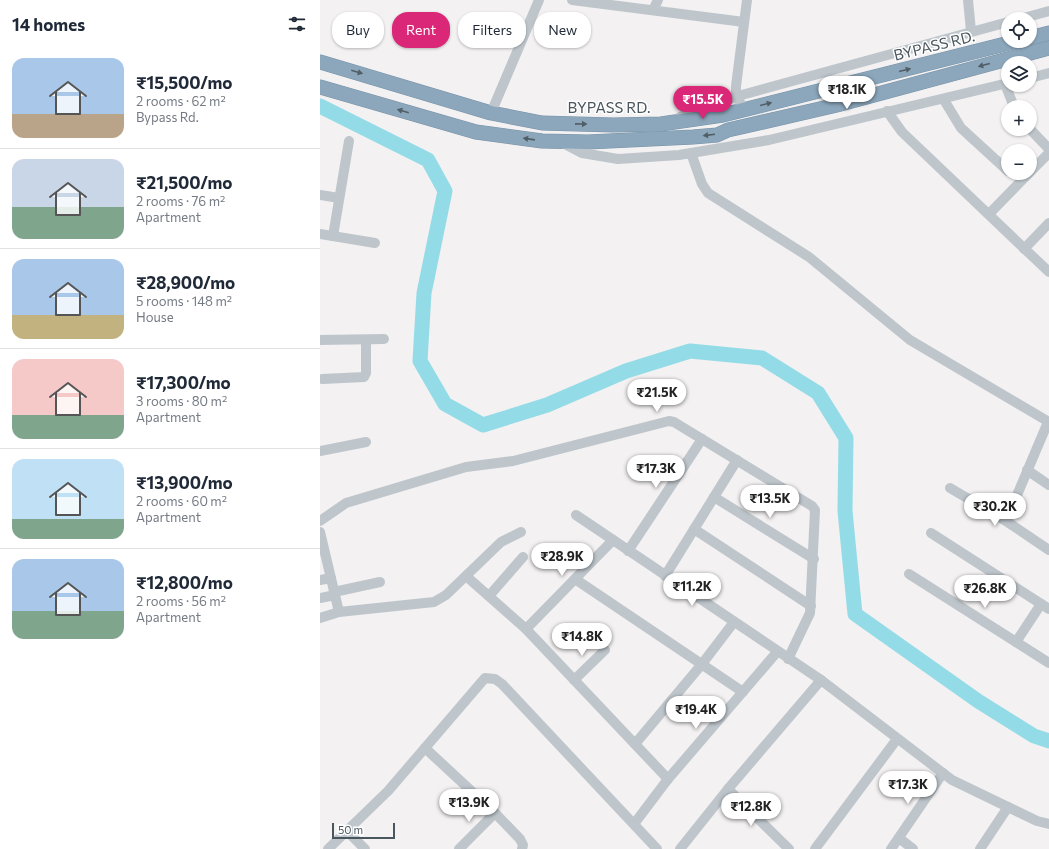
<!DOCTYPE html>
<meta charset="utf-8">
<style>
body{margin:0;font-family:Commissioner,sans-serif;background:#f6f6f7;color:#1f2937;height:100vh;display:flex;flex-direction:column;font-size:15px;white-space:nowrap}
*{box-sizing:border-box;margin:0}
p{font-size:13px;color:#747a83}
.icon{flex:none;width:22px;height:22px;fill:none;stroke:currentColor;stroke-width:2;stroke-linecap:round;stroke-linejoin:round}
.map{position:relative;flex:1;overflow:hidden}
.details{display:flex;flex-direction:column;background:#fff;width:320px}
.details>*{flex:none}
.guide{position:absolute;left:12px;top:12px;width:380px;height:36px;display:flex;gap:8px}
.fabs{position:absolute;left:681px;top:12px;display:grid;gap:8px}
.fabs a{display:grid;place-items:center;width:36px;height:36px;border-radius:50%;background:#fff;box-shadow:0 1px 3px #0004;font-size:20px}
.scale{position:absolute;left:12px;bottom:10px;width:63px;box-sizing:border-box;padding-left:4px;border:2px solid #4a565d;border-top:0;font-size:11px;line-height:14px;white-space:nowrap;color:#4a565d;-webkit-text-stroke:3px #fff;paint-order:stroke}
.price{position:absolute;translate:-50% -34px;padding:0 9px;border-radius:14px;background:#fff;color:#222;font-size:13px;line-height:26px;filter:drop-shadow(0 1px 2px #0008)}
.price::after{content:'';position:absolute;left:50%;top:24px;width:12px;height:9px;margin-left:-6px;background:inherit;clip-path:polygon(0 0,100% 0,50% 100%)}
.price.selected{background:#db2777;color:#fff}
ul{padding:0;list-style:none}
li{display:flex;align-items:center;gap:12px;height:100px;padding:0 12px}
li+li{border-top:1px solid #e0e1e3}
li span{display:grid;place-items:center;flex:none;width:112px;height:80px;border-radius:12px;color:#555}
li>.icon{margin-inline-start:auto}
span .icon{width:48px;height:48px;fill:#fffc;stroke-width:1}
li b{font-size:17px}
h2{display:flex;justify-content:space-between;align-items:center;height:48px;padding:0 12px;font-size:17px}
.tag{padding:0 14px;border-radius:16px;background:#fff;box-shadow:0 1px 3px #0004;font-size:14px;line-height:36px}
.tag.selected{background:#db2777;color:#fff}
main{display:flex;flex:1;min-height:0}
.map>svg:first-child{display:block}
.lines{fill:none;stroke-linecap:round;stroke-linejoin:round}
.river{stroke:#93dce7;stroke-width:15}
.highway-casing{stroke:#7792a8;stroke-width:15}
.minor{stroke:#bec6cc;stroke-width:10}
.highway{stroke:#8ca7bc;stroke-width:14}
.oneway{fill:#515e66}
.labels{text-anchor:middle;dominant-baseline:central;stroke-width:3;stroke-linejoin:round;paint-order:stroke}
.street-label{font-size:15px;fill:#4a565d;stroke:#fff}
</style>
<main>
<section class="details">
<h2>14 homes<svg class="icon" aria-label="filters" viewBox="0 0 24 24"><path d="M4 7h16M4 17h16"/><circle cx="9" cy="7" r="2"/><circle cx="15" cy="17" r="2"/></svg></h2>
<ul>
<li><span style="background:linear-gradient(#a9c7e8 70%,#b9a48a 0)"><svg class="icon" aria-label="home" viewBox="0 0 24 24"><path d="M3 11l9-7 9 7M6 9v11h12V9"/></svg></span><div><b>₹15,500/mo</b><p>2 rooms · 62 m²</p><p>Bypass Rd.</p></div></li>
<li><span style="background:linear-gradient(#c9d6e8 60%,#7fa58c 0)"><svg class="icon" aria-label="home" viewBox="0 0 24 24"><path d="M3 11l9-7 9 7M6 9v11h12V9"/></svg></span><div><b>₹21,500/mo</b><p>2 rooms · 76 m²</p><p>Apartment</p></div></li>
<li><span style="background:linear-gradient(#a9c7e8 70%,#c2b280 0)"><svg class="icon" aria-label="home" viewBox="0 0 24 24"><path d="M3 11l9-7 9 7M6 9v11h12V9"/></svg></span><div><b>₹28,900/mo</b><p>5 rooms · 148 m²</p><p>House</p></div></li>
<li><span style="background:linear-gradient(#f6c9c9 70%,#7fa58c 0)"><svg class="icon" aria-label="home" viewBox="0 0 24 24"><path d="M3 11l9-7 9 7M6 9v11h12V9"/></svg></span><div><b>₹17,300/mo</b><p>3 rooms · 80 m²</p><p>Apartment</p></div></li>
<li><span style="background:linear-gradient(#bfe0f5 75%,#7fa58c 0)"><svg class="icon" aria-label="home" viewBox="0 0 24 24"><path d="M3 11l9-7 9 7M6 9v11h12V9"/></svg></span><div><b>₹13,900/mo</b><p>2 rooms · 60 m²</p><p>Apartment</p></div></li>
<li><span style="background:linear-gradient(#a9c7e8 65%,#7fa58c 0)"><svg class="icon" aria-label="home" viewBox="0 0 24 24"><path d="M3 11l9-7 9 7M6 9v11h12V9"/></svg></span><div><b>₹12,800/mo</b><p>2 rooms · 56 m²</p><p>Apartment</p></div></li>
</ul>
</section>
<div class="map">
<svg width="729" height="849" viewBox="0 0 729 849">
<rect width="100%" height="100%" fill="#f3f1f1"/>
<g class="lines">
<polyline class="river" points="0,106 108,160 125,191 104,293 100,361 125,404 163,425 227,405 306,371 370,351 442,358 498,393 526,438 525,511 535,614 658,701 714,736 729,741"/>
<defs>
<g id="highway">
<polyline points="710,38 729,33"/>
<polyline points="0,62 171,113 222,123 293,125 341,124 403,115 697,41"/>
<polyline points="0,87 156,132 222,141 268,142 373,137 397,135 408,130 517,105 729,48"/>
</g>
</defs>
<use href="#highway" class="highway-casing"/>
<g class="minor">
<polyline points="252,0 424,22"/>
<polyline points="648,0 651,31"/>
<polyline points="333,10 338,0"/>
<polyline points="700,19 729,11"/>
<polyline points="710,78 729,73"/>
<polyline points="685,84 694,107"/>
<polyline points="624,100 641,128 688,171"/>
<polyline points="423,110 416,92 416,86 427,0"/>
<polyline points="567,111 582,132 729,272"/>
<polyline points="171,113 219,0"/>
<polyline points="360,117 418,96 688,22"/>
<polyline points="710,129 729,149"/>
<polyline points="243,143 262,153 298,159 359,155 449,140 688,83"/>
<polyline points="371,153 382,184 388,193 489,257 590,340 729,422"/>
<polyline points="710,172 729,153"/>
<polyline points="0,195 19,198"/>
<polyline points="669,214 709,173"/>
<polyline points="0,234 55,243"/>
<polyline points="13,236 29,141"/>
<polyline points="704,249 729,223"/>
<polyline points="0,340 64,339"/>
<polyline points="2,379 44,377 46,373 46,340"/>
<polyline points="0,451 46,442"/>
<polyline points="707,470 729,485"/>
<polyline points="630,488 686,521 729,550"/>
<polyline points="394,497 494,559"/>
<polyline points="256,515 501,680"/>
<polyline points="0,521 26,503 146,467 193,461 349,421 354,422 492,506 495,510 490,613 468,659"/>
<polyline points="686,521 728,422"/>
<polyline points="374,529 491,606"/>
<polyline points="0,532 19,612"/>
<polyline points="611,533 729,609"/>
<polyline points="308,551 382,439"/>
<polyline points="589,574 729,663"/>
<polyline points="146,576 206,629 348,779"/>
<polyline points="345,576 417,460"/>
<polyline points="255,579 423,692"/>
<polyline points="0,580 11,578"/>
<polyline points="14,592 60,582"/>
<polyline points="169,596 203,557"/>
<polyline points="0,598 15,595"/>
<polyline points="0,618 19,612 114,602 126,595 181,542 201,532"/>
<polyline points="206,629 293,540"/>
<polyline points="696,642 721,604"/>
<polyline points="254,680 285,650"/>
<polyline points="315,744 382,664 414,622"/>
<polyline points="105,748 175,813 200,839 203,845 202,849"/>
<polyline points="408,789 469,849"/>
<polyline points="314,824 348,779 457,652"/>
<polyline points="27,831 45,849"/>
<polyline points="579,838 593,849"/>
<polyline points="8,849 68,791 165,678 175,679 182,684 337,849"/>
<polyline points="139,849 175,813"/>
<polyline points="360,849 408,789 501,680 632,780 717,821 729,824"/>
<polyline points="495,849 577,739"/>
<polyline points="571,849 623,773"/>
<polyline points="660,849 688,807"/>
</g>
<use href="#highway" class="highway"/>
</g>
<defs><path id="oneway-solid" d="M-6-.8H1V-3.2L6.5 0L1 3.2V.8H-6Z"/></defs>
<g class="oneway">
<use href="#oneway-solid" transform="translate(664 65) rotate(165)"/>
<use href="#oneway-solid" transform="translate(585 70) rotate(-14)"/>
<use href="#oneway-solid" transform="translate(37 72) rotate(16)"/>
<use href="#oneway-solid" transform="translate(446 104) rotate(-14)"/>
<use href="#oneway-solid" transform="translate(83 111) rotate(-164)"/>
<use href="#oneway-solid" transform="translate(261 124) rotate(1)"/>
<use href="#oneway-solid" transform="translate(389 135) rotate(173)"/>
<use href="#oneway-solid" transform="translate(209 139) rotate(-172)"/>
</g>
<g class="labels">
<g class="street-label">
<text transform="translate(614 45) rotate(-14)">BYPASS RD.</text>
<text x="289" y="107">BYPASS RD.</text>
</g>
</g>
</svg>
<div class="fabs">
<a><svg class="icon" aria-label="locate" viewBox="0 0 24 24"><circle cx="12" cy="12" r="6"/><path d="M12 2v4M12 18v4M2 12h4M18 12h4"/></svg></a>
<a><svg class="icon" aria-label="layers" viewBox="0 0 24 24"><path d="M12 4l9 5-9 5-9-5zM3 14l9 5 9-5"/></svg></a>
<a>+</a>
<a>−</a>
</div>
<div class="scale">50 m</div>
<b class="price" style="left:527px;top:110px">₹18.1K</b>
<b class="price selected" style="left:383px;top:120px">₹15.5K</b>
<b class="price" style="left:337px;top:413px">₹21.5K</b>
<b class="price" style="left:336px;top:489px">₹17.3K</b>
<b class="price" style="left:450px;top:519px">₹13.5K</b>
<b class="price" style="left:675px;top:527px">₹30.2K</b>
<b class="price" style="left:242px;top:577px">₹28.9K</b>
<b class="price" style="left:372px;top:607px">₹11.2K</b>
<b class="price" style="left:665px;top:609px">₹26.8K</b>
<b class="price" style="left:262px;top:657px">₹14.8K</b>
<b class="price" style="left:376px;top:730px">₹19.4K</b>
<b class="price" style="left:588px;top:805px">₹17.3K</b>
<b class="price" style="left:149px;top:823px">₹13.9K</b>
<b class="price" style="left:431px;top:827px">₹12.8K</b>
<div class="guide">
<a class="tag">Buy</a>
<a class="tag selected">Rent</a>
<a class="tag">Filters</a>
<a class="tag">New</a>
</div>
</div>
</main>
